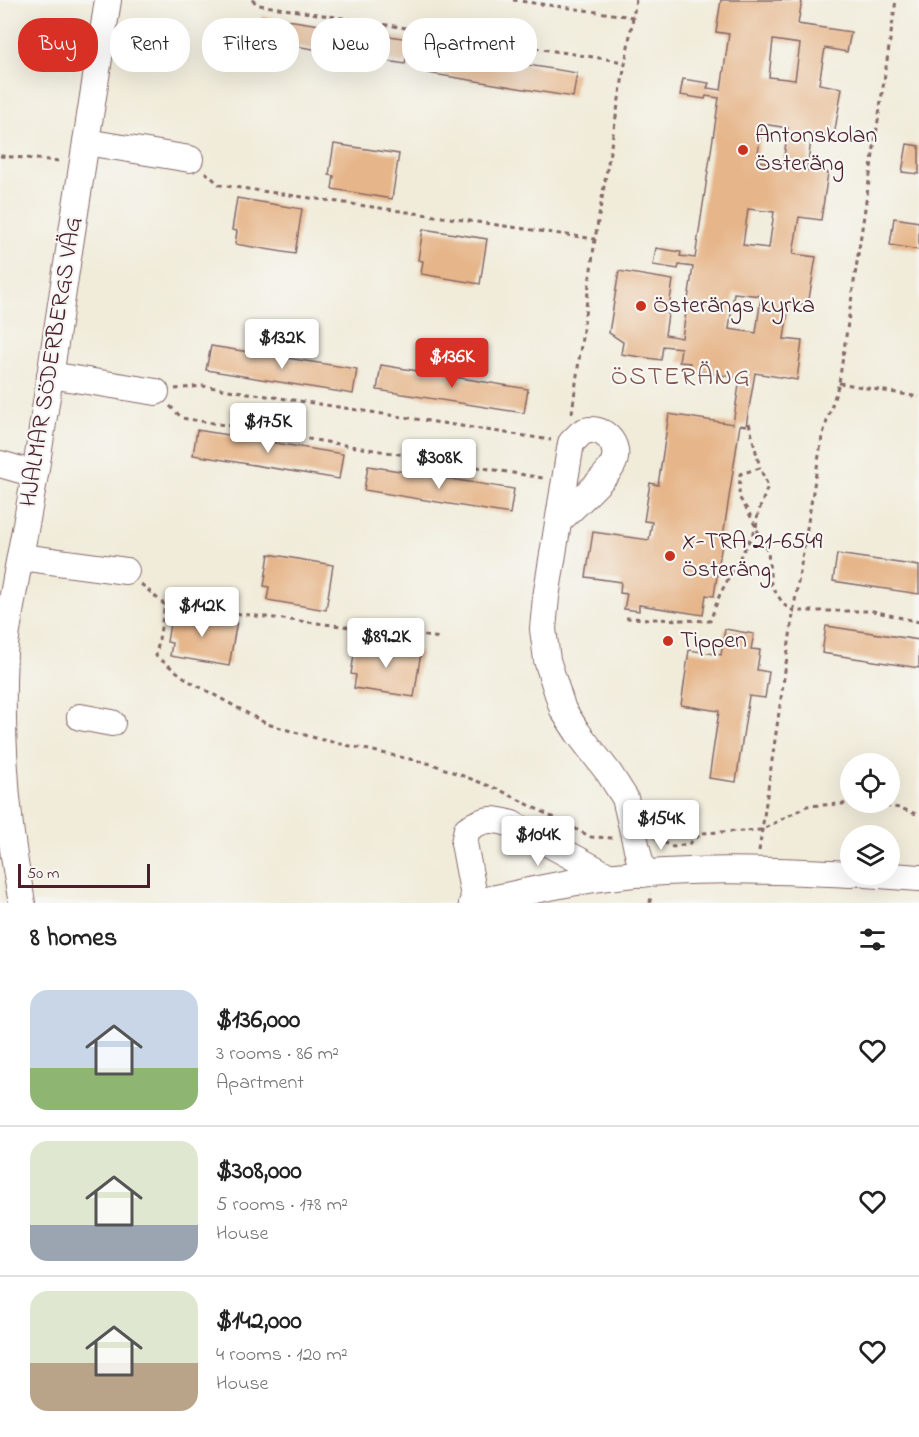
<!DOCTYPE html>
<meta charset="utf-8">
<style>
body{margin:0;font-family:"Indie Flower",sans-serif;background:#f6f6f6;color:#222;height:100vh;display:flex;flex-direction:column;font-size:22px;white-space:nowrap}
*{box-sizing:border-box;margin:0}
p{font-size:20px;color:#767676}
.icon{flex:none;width:33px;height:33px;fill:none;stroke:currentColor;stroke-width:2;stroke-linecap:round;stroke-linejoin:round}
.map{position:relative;height:903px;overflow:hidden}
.side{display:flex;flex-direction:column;background:#fff;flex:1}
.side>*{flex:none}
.banner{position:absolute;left:18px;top:18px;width:600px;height:54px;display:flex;gap:12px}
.controls{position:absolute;left:840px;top:753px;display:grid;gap:12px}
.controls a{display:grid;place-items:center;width:60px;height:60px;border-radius:50%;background:#fff;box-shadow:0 6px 24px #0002;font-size:30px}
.scale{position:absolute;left:18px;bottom:15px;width:132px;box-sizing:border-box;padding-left:6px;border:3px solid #4a1f2b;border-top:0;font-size:16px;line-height:21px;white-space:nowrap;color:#4a1f2b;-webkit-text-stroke:4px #f6f6f2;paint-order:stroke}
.price{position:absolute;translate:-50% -51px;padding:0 14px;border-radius:6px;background:#fff;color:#222;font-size:20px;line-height:39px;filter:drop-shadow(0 2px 3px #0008)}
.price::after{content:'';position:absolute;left:50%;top:36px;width:18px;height:14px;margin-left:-9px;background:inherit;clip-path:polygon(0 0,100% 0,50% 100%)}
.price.active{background:#d93025;color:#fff}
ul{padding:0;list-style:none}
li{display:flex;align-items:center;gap:18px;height:150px;padding:0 30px}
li+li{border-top:2px solid #e0e0e0}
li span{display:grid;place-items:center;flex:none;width:168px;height:120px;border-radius:18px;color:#555}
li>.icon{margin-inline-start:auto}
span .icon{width:72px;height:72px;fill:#fffc;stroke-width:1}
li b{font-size:26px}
h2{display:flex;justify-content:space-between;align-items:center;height:72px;padding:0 30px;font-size:26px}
.tag{padding:0 21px;border-radius:24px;background:#fff;box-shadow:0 6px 24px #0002;font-size:21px;line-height:54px}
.tag.active{background:#d93025;color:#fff}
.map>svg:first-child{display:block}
.building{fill:#e6b589;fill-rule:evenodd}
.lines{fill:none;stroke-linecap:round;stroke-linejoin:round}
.minor-casing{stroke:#846768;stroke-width:28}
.path{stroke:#846768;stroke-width:3;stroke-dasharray:4.5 4.5;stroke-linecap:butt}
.minor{stroke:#fff;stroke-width:26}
.poi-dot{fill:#c8321e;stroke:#f6f6f2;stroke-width:2}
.labels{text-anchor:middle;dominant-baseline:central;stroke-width:4.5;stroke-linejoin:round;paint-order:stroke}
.poi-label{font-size:24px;fill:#4a1f2b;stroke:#f6f6f2;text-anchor:start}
.street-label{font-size:24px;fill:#4a1f2b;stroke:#f6f6f2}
.neighbourhood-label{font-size:26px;letter-spacing:1.5px;fill:#81544c;stroke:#f6f6f2}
</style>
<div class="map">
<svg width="919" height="903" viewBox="0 0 919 903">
<rect width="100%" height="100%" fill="#f6f6f2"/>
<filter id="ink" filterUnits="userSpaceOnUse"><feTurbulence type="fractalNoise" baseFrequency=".0167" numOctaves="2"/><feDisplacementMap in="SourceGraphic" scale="12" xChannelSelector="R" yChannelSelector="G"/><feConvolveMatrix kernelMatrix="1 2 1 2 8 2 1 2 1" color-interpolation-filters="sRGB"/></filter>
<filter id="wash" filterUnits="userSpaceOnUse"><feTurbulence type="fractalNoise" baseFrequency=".008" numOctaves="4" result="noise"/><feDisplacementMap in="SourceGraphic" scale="24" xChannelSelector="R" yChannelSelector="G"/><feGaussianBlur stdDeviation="1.35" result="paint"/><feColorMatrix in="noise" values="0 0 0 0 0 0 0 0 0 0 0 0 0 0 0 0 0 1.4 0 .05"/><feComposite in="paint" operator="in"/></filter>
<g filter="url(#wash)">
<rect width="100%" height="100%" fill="#f1ecda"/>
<g id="blocks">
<g class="building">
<path d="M721,0H802L798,24L851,32L847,52L825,48L819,84L842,88L834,136L812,133L807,170L828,173L821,220L799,217L793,254L816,257L808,305L789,302L784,339L802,341L797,380L755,373L746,426L740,425L714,596L706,595L703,615L639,605V611L624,609L627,594L620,593L621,582L586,577L593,532L649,540L652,522L644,521L650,483L658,485L669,414L733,424L740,378L689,370L690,363L679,362L681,348L663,346L661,360L621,354L623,342L609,333L619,271L673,280L665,335L682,338L693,267L679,265L678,269L653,265L656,248L681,252L680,256L695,258L719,98L706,96L705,99L680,95L683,79L709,83L707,88L721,90L729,34L716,32ZM773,40L800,44L795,80L769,77ZM762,124L788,128L783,164L757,161ZM748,209L774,212L769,248L743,245ZM734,293L761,296L756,333L729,329Z"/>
<polygon points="262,16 409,39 405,64 258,40"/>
<polygon points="431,49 577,73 573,97 427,73"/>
<polygon points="334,144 399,154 392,199 332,189 334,176 329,175"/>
<polygon points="907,144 919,146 919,174 902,172"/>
<polygon points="237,198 302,209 295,254 235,244 237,231 232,230"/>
<polygon points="894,218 919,222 919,250 890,245"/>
<polygon points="423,229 487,239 480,284 421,274 423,261 418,260"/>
<polygon points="211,346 357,369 353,394 206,370"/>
<polygon points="381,365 528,389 524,413 377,390"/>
<polygon points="197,430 343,454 339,479 193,455"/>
<polygon points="368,466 514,489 510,514 364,490"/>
<polygon points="269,554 333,565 326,610 267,600 269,587 264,586"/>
<polygon points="837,554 919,566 919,594 833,581"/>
<polygon points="172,611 237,621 229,666 170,656 172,643 167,642"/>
<polygon points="826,626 919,640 919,668 822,653"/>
<polygon points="725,629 754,634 751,649 760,650 757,670 769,672 765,698 749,696 736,782 709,778 719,711 681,705 689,650 721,655"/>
<polygon points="356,642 421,652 414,697 354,688 356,675 351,674"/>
</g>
</g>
</g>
<g filter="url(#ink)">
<use href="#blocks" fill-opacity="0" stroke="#846768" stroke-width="1.5"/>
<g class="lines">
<defs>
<g id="minor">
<polyline points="86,142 190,159"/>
<polyline points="50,375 156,392"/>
<polyline points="0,464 35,474"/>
<path d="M560,520C573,507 604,480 612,466C624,445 601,422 581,433C578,436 574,440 571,443L546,597L543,629L547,660L563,710L578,733L609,773L625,798L643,874"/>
<polyline points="21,557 126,571"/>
<polyline points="80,717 112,723"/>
<polyline points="866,874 919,878"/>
<path d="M475,902L464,843L467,829C485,818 492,818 512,824L610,877"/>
<path d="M22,903C6,821 0,736 4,652C13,584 29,517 39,449C61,299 85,150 108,0"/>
<path d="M472,903C517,894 562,883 607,877C688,867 769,870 850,874"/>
</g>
</defs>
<use href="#minor" class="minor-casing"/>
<g class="path">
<polyline points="252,0 259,5 625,62"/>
<polyline points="513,0 633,17"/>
<polyline points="0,156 61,161"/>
<polyline points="205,172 220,185 595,239"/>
<polyline points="839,383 919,397"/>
<polyline points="175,389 203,386 551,440"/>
<polyline points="170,406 182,418 543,478"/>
<polyline points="572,413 595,239 636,0"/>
<polyline points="749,423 760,468"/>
<polyline points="141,584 165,605 156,656 189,681 267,724 319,739 432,764 500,790 591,837 613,838"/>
<polyline points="165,605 442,638"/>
<polyline points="626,618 710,621 720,594 756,528 758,513 768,486 760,468 740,474 739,497 748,511 768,552 771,585 784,605 794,611 873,611 919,622"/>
<polyline points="655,838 673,847 690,843 702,833 761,830 807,806 860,803 900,808 919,815"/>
<polyline points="759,851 795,601 822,437 839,383 896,0"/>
<polyline points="650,903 651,894"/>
</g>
<use href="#minor" class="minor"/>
</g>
</g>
<g class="poi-dot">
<circle cx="743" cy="150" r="6"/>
<circle cx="641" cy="306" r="6"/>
<circle cx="670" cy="556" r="6"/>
<circle cx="668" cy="641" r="6"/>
</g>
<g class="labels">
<g class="poi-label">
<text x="755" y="136">Antonskolan<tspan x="755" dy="28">Österäng</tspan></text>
<text x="653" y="306">Österängs kyrka</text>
<text x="682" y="542">X-TRA 21-6549<tspan x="682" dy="28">Österäng</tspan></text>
<text x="680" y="641">Tippen</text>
</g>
<g class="street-label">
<text transform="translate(52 362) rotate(-81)">HJALMAR SÖDERBERGS VÄG</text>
</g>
<g class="neighbourhood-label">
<text x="681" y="378">ÖSTERÄNG</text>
</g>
</g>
</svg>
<div class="controls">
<a><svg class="icon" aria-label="locate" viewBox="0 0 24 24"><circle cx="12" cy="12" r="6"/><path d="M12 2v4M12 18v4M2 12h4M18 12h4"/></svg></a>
<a><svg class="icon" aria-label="layers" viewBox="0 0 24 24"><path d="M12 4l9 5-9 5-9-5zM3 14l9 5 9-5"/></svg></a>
</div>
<div class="scale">50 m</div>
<b class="price" style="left:282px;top:370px">$132K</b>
<b class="price active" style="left:452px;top:389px">$136K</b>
<b class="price" style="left:268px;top:454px">$175K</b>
<b class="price" style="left:439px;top:490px">$308K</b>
<b class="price" style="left:202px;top:638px">$142K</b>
<b class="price" style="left:386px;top:669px">$89.2K</b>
<b class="price" style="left:661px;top:851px">$154K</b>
<b class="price" style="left:538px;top:867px">$104K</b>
<div class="banner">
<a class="tag active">Buy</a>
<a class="tag">Rent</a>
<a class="tag">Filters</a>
<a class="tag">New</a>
<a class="tag">Apartment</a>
</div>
</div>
<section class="side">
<h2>8 homes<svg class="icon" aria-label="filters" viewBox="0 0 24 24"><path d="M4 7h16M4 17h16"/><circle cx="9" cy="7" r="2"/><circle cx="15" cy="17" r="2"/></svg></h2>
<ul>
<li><span style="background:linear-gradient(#c9d6e8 65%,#8fb573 0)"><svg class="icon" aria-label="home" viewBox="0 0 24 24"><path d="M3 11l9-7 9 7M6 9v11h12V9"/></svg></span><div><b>$136,000</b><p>3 rooms · 86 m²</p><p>Apartment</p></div><svg class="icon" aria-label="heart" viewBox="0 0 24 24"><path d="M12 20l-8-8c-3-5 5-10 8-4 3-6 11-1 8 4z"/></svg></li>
<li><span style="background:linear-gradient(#dfe7d0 70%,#9aa5b1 0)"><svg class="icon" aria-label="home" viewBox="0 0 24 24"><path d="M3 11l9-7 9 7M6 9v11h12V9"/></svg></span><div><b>$308,000</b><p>5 rooms · 178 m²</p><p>House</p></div><svg class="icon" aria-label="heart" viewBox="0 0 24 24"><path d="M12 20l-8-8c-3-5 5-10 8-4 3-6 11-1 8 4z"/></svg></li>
<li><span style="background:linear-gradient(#dfe7d0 60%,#b9a48a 0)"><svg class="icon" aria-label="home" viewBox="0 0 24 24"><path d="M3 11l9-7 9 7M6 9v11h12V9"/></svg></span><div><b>$142,000</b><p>4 rooms · 120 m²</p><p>House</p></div><svg class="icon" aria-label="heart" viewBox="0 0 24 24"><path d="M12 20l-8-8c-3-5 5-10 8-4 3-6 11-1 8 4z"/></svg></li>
</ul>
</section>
